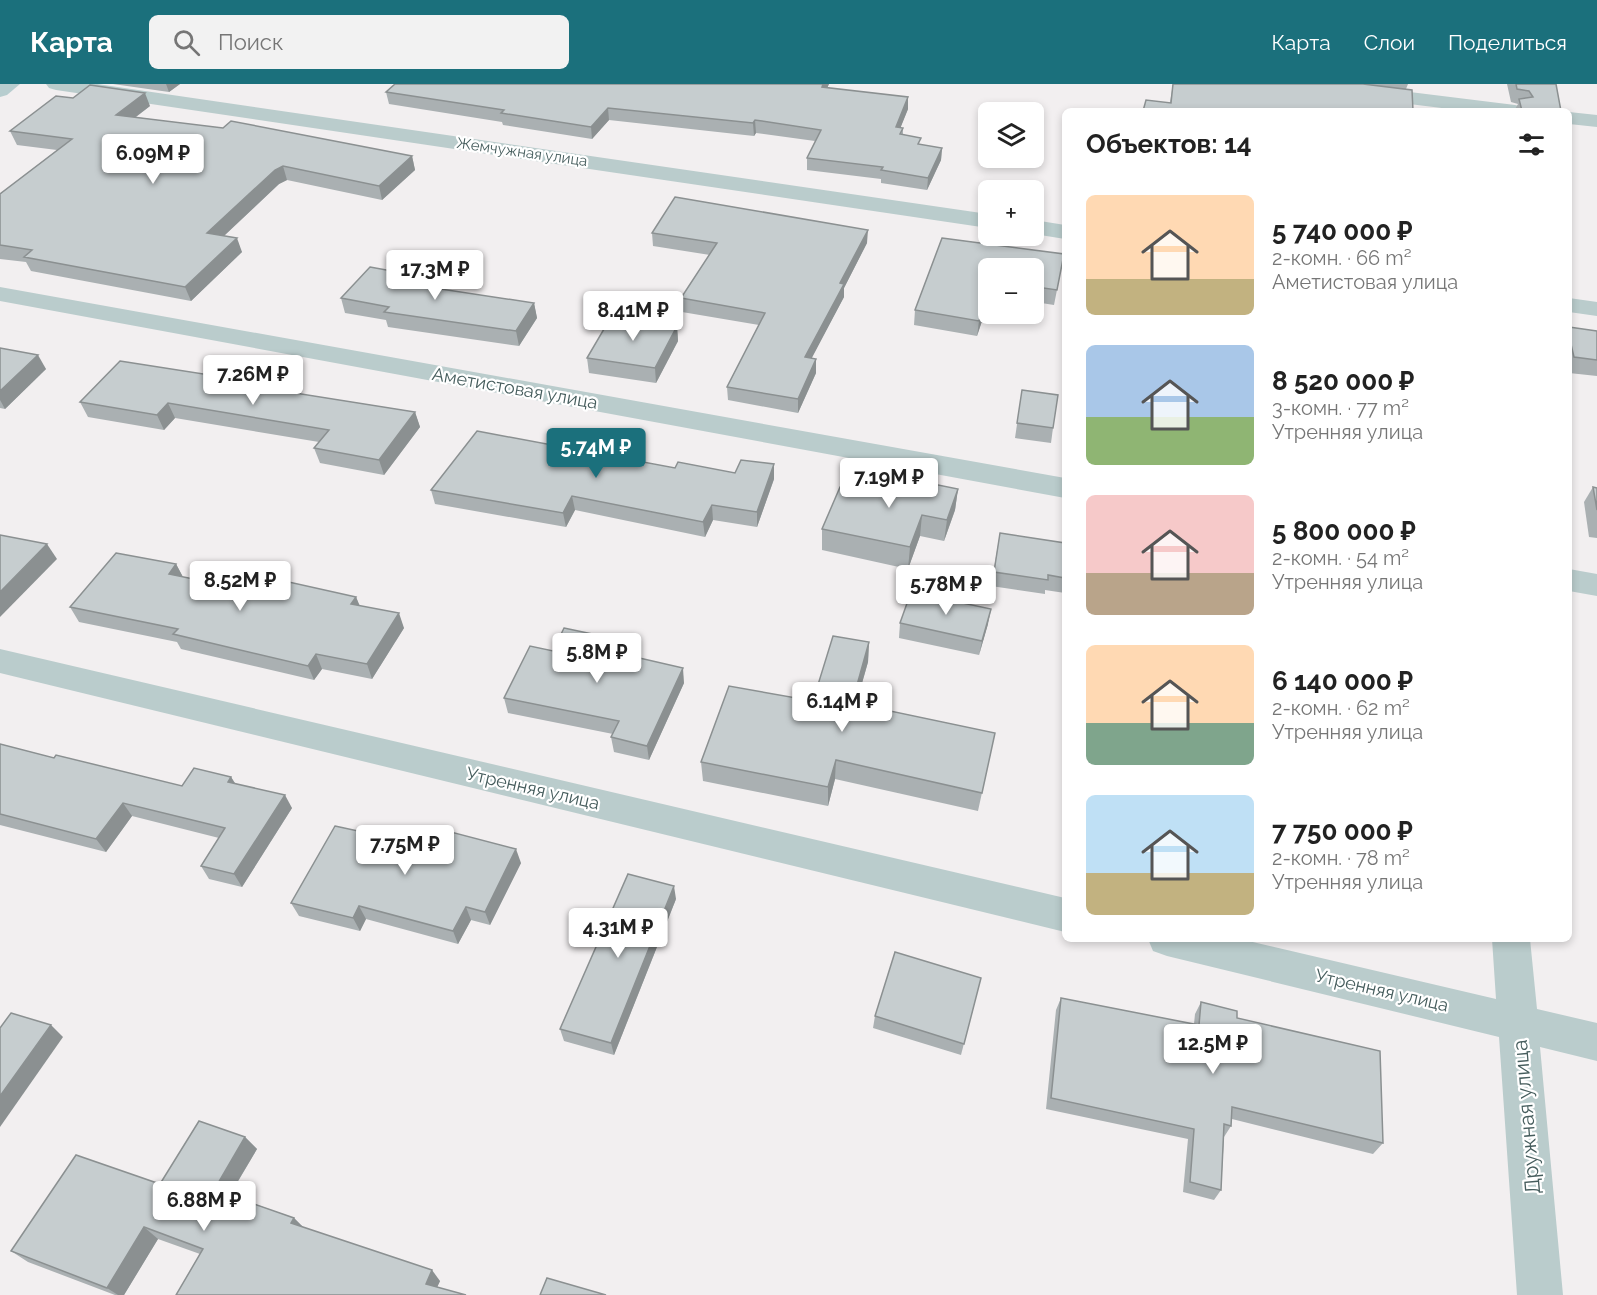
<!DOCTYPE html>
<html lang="ru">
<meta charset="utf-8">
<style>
body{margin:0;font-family:Raleway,sans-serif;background:#f2f2f2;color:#222;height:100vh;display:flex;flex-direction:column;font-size:22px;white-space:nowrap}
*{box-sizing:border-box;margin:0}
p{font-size:20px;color:#767676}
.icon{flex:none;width:33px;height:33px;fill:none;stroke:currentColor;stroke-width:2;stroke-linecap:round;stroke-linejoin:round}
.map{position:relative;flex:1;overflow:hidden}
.sheet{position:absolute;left:1062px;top:24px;width:510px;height:834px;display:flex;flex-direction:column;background:#fff;border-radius:9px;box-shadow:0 3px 9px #0003}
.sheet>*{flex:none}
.buttons{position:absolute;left:978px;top:18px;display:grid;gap:12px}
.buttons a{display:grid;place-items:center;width:66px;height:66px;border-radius:9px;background:#fff;box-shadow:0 3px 9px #0003;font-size:30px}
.price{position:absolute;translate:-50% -51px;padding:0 14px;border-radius:6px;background:#fff;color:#222;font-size:20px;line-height:39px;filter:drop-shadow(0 2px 3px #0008)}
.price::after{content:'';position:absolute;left:50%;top:36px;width:18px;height:14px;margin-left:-9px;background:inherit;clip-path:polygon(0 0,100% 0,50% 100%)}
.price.active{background:#1b707c;color:#fff}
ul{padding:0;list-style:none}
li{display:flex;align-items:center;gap:18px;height:150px;padding:0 24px}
li span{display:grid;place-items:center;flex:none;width:168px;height:120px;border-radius:9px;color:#555}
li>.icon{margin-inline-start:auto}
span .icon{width:72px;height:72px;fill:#fffc;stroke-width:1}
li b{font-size:26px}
h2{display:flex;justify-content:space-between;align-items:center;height:72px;padding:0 24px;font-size:26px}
header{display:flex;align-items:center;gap:36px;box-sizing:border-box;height:84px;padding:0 30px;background:#1b707c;color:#fff}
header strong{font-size:28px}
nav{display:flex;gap:33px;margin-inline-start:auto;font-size:21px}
.search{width:420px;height:54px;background:#f2f2f2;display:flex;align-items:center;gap:15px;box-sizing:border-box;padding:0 21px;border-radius:9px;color:#767676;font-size:22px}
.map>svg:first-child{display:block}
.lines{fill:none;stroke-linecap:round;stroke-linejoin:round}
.street{fill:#bacccc;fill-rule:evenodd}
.secondary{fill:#b7cdcf;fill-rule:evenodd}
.wall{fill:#aab0b2}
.shaded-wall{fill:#8b9091}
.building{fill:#c6cdcf;stroke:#8b9091;stroke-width:1.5}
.labels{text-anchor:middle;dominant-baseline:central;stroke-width:4.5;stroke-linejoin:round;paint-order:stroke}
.far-street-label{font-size:15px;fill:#465d5d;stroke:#fff}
.street-label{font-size:18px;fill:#465d5d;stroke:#fff}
.near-street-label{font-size:21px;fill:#465d5d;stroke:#fff}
</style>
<header>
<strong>Карта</strong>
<div class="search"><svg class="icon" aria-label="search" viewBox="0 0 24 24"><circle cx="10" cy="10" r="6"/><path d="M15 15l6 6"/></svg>Поиск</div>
<nav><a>Карта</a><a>Слои</a><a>Поделиться</a></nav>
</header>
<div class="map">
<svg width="1597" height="1211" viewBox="0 0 1597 1211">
<rect width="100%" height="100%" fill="#f2eff0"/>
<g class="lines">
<g class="street">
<polygon points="46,0 97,0 988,130 988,144 56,6 49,4"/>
<polygon points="1286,0 1345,0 1515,21 1522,23 1525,27 1466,27 1296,6 1289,4"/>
<polygon points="1569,28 1597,31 1597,43 1569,40"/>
<polygon points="1034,136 1065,141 1065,155 1034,150"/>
<polygon points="0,203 1065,394 1065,414 0,217"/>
<polygon points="1569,214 1597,218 1597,232 1569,228"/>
<polygon points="1569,485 1597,490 1597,512 1569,507"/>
<polygon points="0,565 1065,814 1065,848 0,589"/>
<polygon points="1148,855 1240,855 1496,915 1492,855 1530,855 1537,925 1597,939 1597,977 1540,963 1563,1211 1517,1211 1499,953 1167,872 1153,867"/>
</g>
<polygon class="secondary" points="0,0 20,0 7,11 0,13"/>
</g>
<g class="wall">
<polygon points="113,0 180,0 169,8"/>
<polygon points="395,0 829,0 827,4 908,13 908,25 900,44 903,44 903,51 921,61 942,64 941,76 927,106 881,99 881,95 807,86 807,74 815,57 756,49 754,52 609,36 592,55 503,41 502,38 389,20 386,8"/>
<polygon points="1173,0 1408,0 1406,5 1170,18"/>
<polygon points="1507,0 1556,0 1561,27 1514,27 1518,20 1511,18"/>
<polygon points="150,22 136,33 412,72 415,86 382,116 287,96 279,100 224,152 242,168 191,217 31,187 26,178 0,175 0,110 57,66 17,61 10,47"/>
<polygon points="652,149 867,159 844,204 844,213 811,274 816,289 798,329 728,316 727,303 759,241 682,228 681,214 710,171 653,162"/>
<polygon points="942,154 1064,170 1054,221 1035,218 1034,222 1034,184 988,184 988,229 985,228 977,252 914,241 915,226"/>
<polygon points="443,206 534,219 537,234 519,262 388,243 386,236 345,229 341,214"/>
<polygon points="993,230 1032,230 1030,235"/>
<polygon points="677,242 678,257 656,299 589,289 587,274"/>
<polygon points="1569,243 1597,247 1597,292 1569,289"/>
<polygon points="0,264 46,285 5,325 0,324"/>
<polygon points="212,296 415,328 420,343 384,391 320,379 314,364 319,358 175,334 164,346 88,333 80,318"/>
<polygon points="1022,306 1053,344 1051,359 1015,354"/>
<polygon points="675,384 735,389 774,395 757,443 713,436 705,453 575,426 566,443 435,420 431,406"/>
<polygon points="1593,403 1597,404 1597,454 1589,453 1584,418"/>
<polygon points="958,405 955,426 944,457 920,452 908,485 822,466 822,445 871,410"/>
<polygon points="1000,449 1065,459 1065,509 1045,506 1045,510 991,502"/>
<polygon points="176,480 183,493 242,505 356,513 359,521 404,544 372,595 322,585 314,596 181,565 177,558 79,538 70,523"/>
<polygon points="900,539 988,540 979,571 899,554"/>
<polygon points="602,552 604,566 684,599 649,676 614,668 611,653 613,650 508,629 504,614 553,567"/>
<polygon points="869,558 868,578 856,620 995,649 978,727 835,695 828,722 703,697 701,678 813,617"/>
<polygon points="0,660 54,674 182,702 231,693 235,699 292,724 242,803 209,795 201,782 219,754 132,732 106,768 0,741"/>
<polygon points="422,761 521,779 490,841 471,836 458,860 366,835 360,847 299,832 291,819"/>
<polygon points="676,815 614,971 564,957 560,945"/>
<polygon points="981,894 961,971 873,944 875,932"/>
<polygon points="1061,914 1194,940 1195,930 1201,918 1237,934 1383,1059 1373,1070 1232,1035 1231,1042 1224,1053 1221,1106 1214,1116 1183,1108 1188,1055 1046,1025 1056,926"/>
<polygon points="245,1053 257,1065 230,1111 294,1134 303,1143 440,1197 437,1203 200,1170 158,1155 124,1211 115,1211 28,1178 11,1167 160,1100"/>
</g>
<g class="shaded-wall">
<polygon points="166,0 180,0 169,8"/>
<polygon points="823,0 829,0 822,15 822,3"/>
<polygon points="145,9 150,22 121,44 116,31"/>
<polygon points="908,13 908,25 896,55 896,43"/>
<polygon points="608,24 609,36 592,55 591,43"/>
<polygon points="755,36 756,49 754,52 753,39"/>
<polygon points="942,64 941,76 927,106 928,94"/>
<polygon points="412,72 415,86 382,116 379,102"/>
<polygon points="283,82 287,96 279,100 212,163 207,149 275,86"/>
<polygon points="868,146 867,159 844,204 844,213 805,287 805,273 840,199"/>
<polygon points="237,154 242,168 191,217 185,203"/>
<polygon points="441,196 445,211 434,204"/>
<polygon points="987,214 985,228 977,252 979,237"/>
<polygon points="534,219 537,234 519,262 516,247"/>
<polygon points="677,242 678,257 656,299 655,284"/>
<polygon points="38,271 46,285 5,325 0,316 0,307"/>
<polygon points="816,275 816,289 798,329 798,315"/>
<polygon points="168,319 175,334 164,346 157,331"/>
<polygon points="415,328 420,343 384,391 379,376"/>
<polygon points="774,380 774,395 757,443 757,428"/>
<polygon points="958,405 955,426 944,457 947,436"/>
<polygon points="572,412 575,426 566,443 563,429"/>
<polygon points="712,421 713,436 705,453 703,438"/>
<polygon points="922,431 920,452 908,485 910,463"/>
<polygon points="47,460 57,475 0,533 0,508"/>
<polygon points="176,480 184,495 169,490"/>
<polygon points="356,513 362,527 351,520"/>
<polygon points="991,525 988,540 979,571 982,557"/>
<polygon points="399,529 404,544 372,595 367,580"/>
<polygon points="602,552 604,566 596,564"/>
<polygon points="869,558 868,578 851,638 852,619"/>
<polygon points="316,570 322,585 314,596 308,582"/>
<polygon points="683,584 684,599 649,676 647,662"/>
<polygon points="836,676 835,695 828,722 828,703"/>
<polygon points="231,693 239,706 228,698"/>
<polygon points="285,711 292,724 242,803 234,790"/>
<polygon points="123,719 132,732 106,768 96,755"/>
<polygon points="516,765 521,779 490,841 485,828"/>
<polygon points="674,802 676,815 614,971 611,959"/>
<polygon points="359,822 366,835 360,847 353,834"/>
<polygon points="466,823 471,836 458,860 453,847"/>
<polygon points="51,941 63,953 0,1043 0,1012"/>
<polygon points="245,1053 257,1065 226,1117 214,1106"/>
<polygon points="294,1134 305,1145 291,1139"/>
<polygon points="144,1143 158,1155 124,1211 118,1211 107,1204"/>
<polygon points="432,1186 440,1197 434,1210 426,1200"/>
</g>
<g class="building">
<polygon points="395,0 823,0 822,3 908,13 896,43 903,44 900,50 921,54 918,60 942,64 928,94 881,86 883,83 807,74 821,46 755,36 753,39 608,24 591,43 501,29 504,26 386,8"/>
<polygon points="1173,0 1363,0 1412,6 1413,27 1143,27 1146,16 1171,19"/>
<polygon points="1516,0 1556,0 1561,27 1522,27 1519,15 1533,13 1529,7 1517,5"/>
<polygon points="90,1 145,9 116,31 223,44 231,37 412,72 379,102 283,82 275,86 207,149 237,154 185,203 24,173 32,166 0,161 0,110 72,55 10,47 56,12 73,14"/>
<polygon points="675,113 868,146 840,199 844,200 805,273 816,275 798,315 727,303 765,229 681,214 717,159 652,149"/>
<polygon points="942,154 1064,170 1057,206 1037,203 1034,217 1034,184 988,184 988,214 987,214 979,237 915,226"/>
<polygon points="370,183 441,196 434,204 534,219 516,247 384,228 389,223 341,214"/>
<polygon points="611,233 677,242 655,284 587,274"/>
<polygon points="1569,243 1597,247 1597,276 1574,273 1569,252"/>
<polygon points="0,264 38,271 0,307"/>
<polygon points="120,277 210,291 207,295 415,328 379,376 314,364 329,346 168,319 157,331 80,318"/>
<polygon points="1022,306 1058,311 1053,344 1017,339"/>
<polygon points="477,347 675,384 678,378 735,389 741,376 774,380 757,428 712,421 703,438 572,412 563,429 431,406"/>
<polygon points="879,389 958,405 947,436 922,431 910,463 822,445 840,403 871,410"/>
<polygon points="1593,403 1597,404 1597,426"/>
<polygon points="1000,449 1065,459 1065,494 1048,491 1048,496 994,488"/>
<polygon points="0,451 47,460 0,508"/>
<polygon points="116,469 176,480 169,490 242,505 253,490 356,513 351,520 399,529 367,580 316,570 308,582 173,550 178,545 70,523"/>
<polygon points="911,508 991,525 982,557 900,539"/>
<polygon points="564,544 602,552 596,564 683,584 647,662 611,653 619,637 504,614 530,562 553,567"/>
<polygon points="833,552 869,558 852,619 995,649 982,709 836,676 828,703 701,678 729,602 813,617"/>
<polygon points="0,660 54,674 56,671 182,702 194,684 231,693 228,698 285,711 234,790 201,782 225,744 123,719 96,755 0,730"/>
<polygon points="335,742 422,761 432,743 516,765 485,828 466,823 453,847 359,822 353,834 291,819"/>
<polygon points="628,790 674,802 611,959 560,945"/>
<polygon points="895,868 981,894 964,960 875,932"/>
<polygon points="1061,914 1199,941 1201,918 1237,927 1237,934 1380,967 1383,1059 1232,1023 1231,1042 1224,1040 1221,1106 1190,1098 1194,1045 1051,1014"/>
<polygon points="11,929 51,941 0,1012 0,944"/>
<polygon points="199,1037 245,1053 214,1106 294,1134 291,1139 432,1186 426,1200 466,1211 176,1211 203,1165 144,1143 107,1204 11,1167 76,1071 160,1100"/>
<polygon points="547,1194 606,1211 540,1211"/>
</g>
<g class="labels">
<g class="far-street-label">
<text transform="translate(522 68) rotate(8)">Жемчужная улица</text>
</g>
<g class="street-label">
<text transform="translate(515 304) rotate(10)">Аметистовая улица</text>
<text transform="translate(533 704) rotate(13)">Утренняя улица</text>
<text transform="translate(1382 906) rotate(13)">Утренняя улица</text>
</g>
<g class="near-street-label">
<text transform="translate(1526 1033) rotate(-95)">Дружная улица</text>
</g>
</g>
</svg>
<div class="buttons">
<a><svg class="icon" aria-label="layers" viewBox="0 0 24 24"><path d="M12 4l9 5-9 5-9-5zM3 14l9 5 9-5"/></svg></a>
<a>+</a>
<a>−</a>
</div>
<b class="price" style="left:153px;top:101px">6.09M ₽</b>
<b class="price" style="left:435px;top:217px">17.3M ₽</b>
<b class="price" style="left:633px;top:258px">8.41M ₽</b>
<b class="price" style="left:253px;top:322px">7.26M ₽</b>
<b class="price active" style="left:596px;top:395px">5.74M ₽</b>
<b class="price" style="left:889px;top:425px">7.19M ₽</b>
<b class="price" style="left:240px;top:528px">8.52M ₽</b>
<b class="price" style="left:946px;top:532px">5.78M ₽</b>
<b class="price" style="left:597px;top:600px">5.8M ₽</b>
<b class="price" style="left:842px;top:649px">6.14M ₽</b>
<b class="price" style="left:405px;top:792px">7.75M ₽</b>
<b class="price" style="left:618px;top:875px">4.31M ₽</b>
<b class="price" style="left:1213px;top:991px">12.5M ₽</b>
<b class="price" style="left:204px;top:1148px">6.88M ₽</b>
<section class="sheet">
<h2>Объектов: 14<svg class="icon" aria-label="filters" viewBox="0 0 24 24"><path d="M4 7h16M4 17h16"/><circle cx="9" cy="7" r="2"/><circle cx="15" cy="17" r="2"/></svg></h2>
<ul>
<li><span style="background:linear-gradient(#ffd9b3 70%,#c2b280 0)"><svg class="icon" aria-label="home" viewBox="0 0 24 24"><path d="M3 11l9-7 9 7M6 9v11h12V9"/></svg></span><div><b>5 740 000 ₽</b><p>2-комн. · 66 m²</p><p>Аметистовая улица</p></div></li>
<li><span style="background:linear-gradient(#a9c7e8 60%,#8fb573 0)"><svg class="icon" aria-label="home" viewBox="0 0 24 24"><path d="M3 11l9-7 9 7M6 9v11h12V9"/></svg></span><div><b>8 520 000 ₽</b><p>3-комн. · 77 m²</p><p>Утренняя улица</p></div></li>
<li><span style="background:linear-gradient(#f6c9c9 65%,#b9a48a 0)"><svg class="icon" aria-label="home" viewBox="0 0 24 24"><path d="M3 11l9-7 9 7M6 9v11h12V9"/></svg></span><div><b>5 800 000 ₽</b><p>2-комн. · 54 m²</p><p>Утренняя улица</p></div></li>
<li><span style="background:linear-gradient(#ffd9b3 65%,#7fa58c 0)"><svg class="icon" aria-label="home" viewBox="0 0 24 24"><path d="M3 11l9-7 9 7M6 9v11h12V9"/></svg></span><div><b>6 140 000 ₽</b><p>2-комн. · 62 m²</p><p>Утренняя улица</p></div></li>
<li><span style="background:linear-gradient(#bfe0f5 65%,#c2b280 0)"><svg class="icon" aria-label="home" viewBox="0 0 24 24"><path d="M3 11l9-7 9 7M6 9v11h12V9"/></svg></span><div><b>7 750 000 ₽</b><p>2-комн. · 78 m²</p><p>Утренняя улица</p></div></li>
</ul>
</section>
</div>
